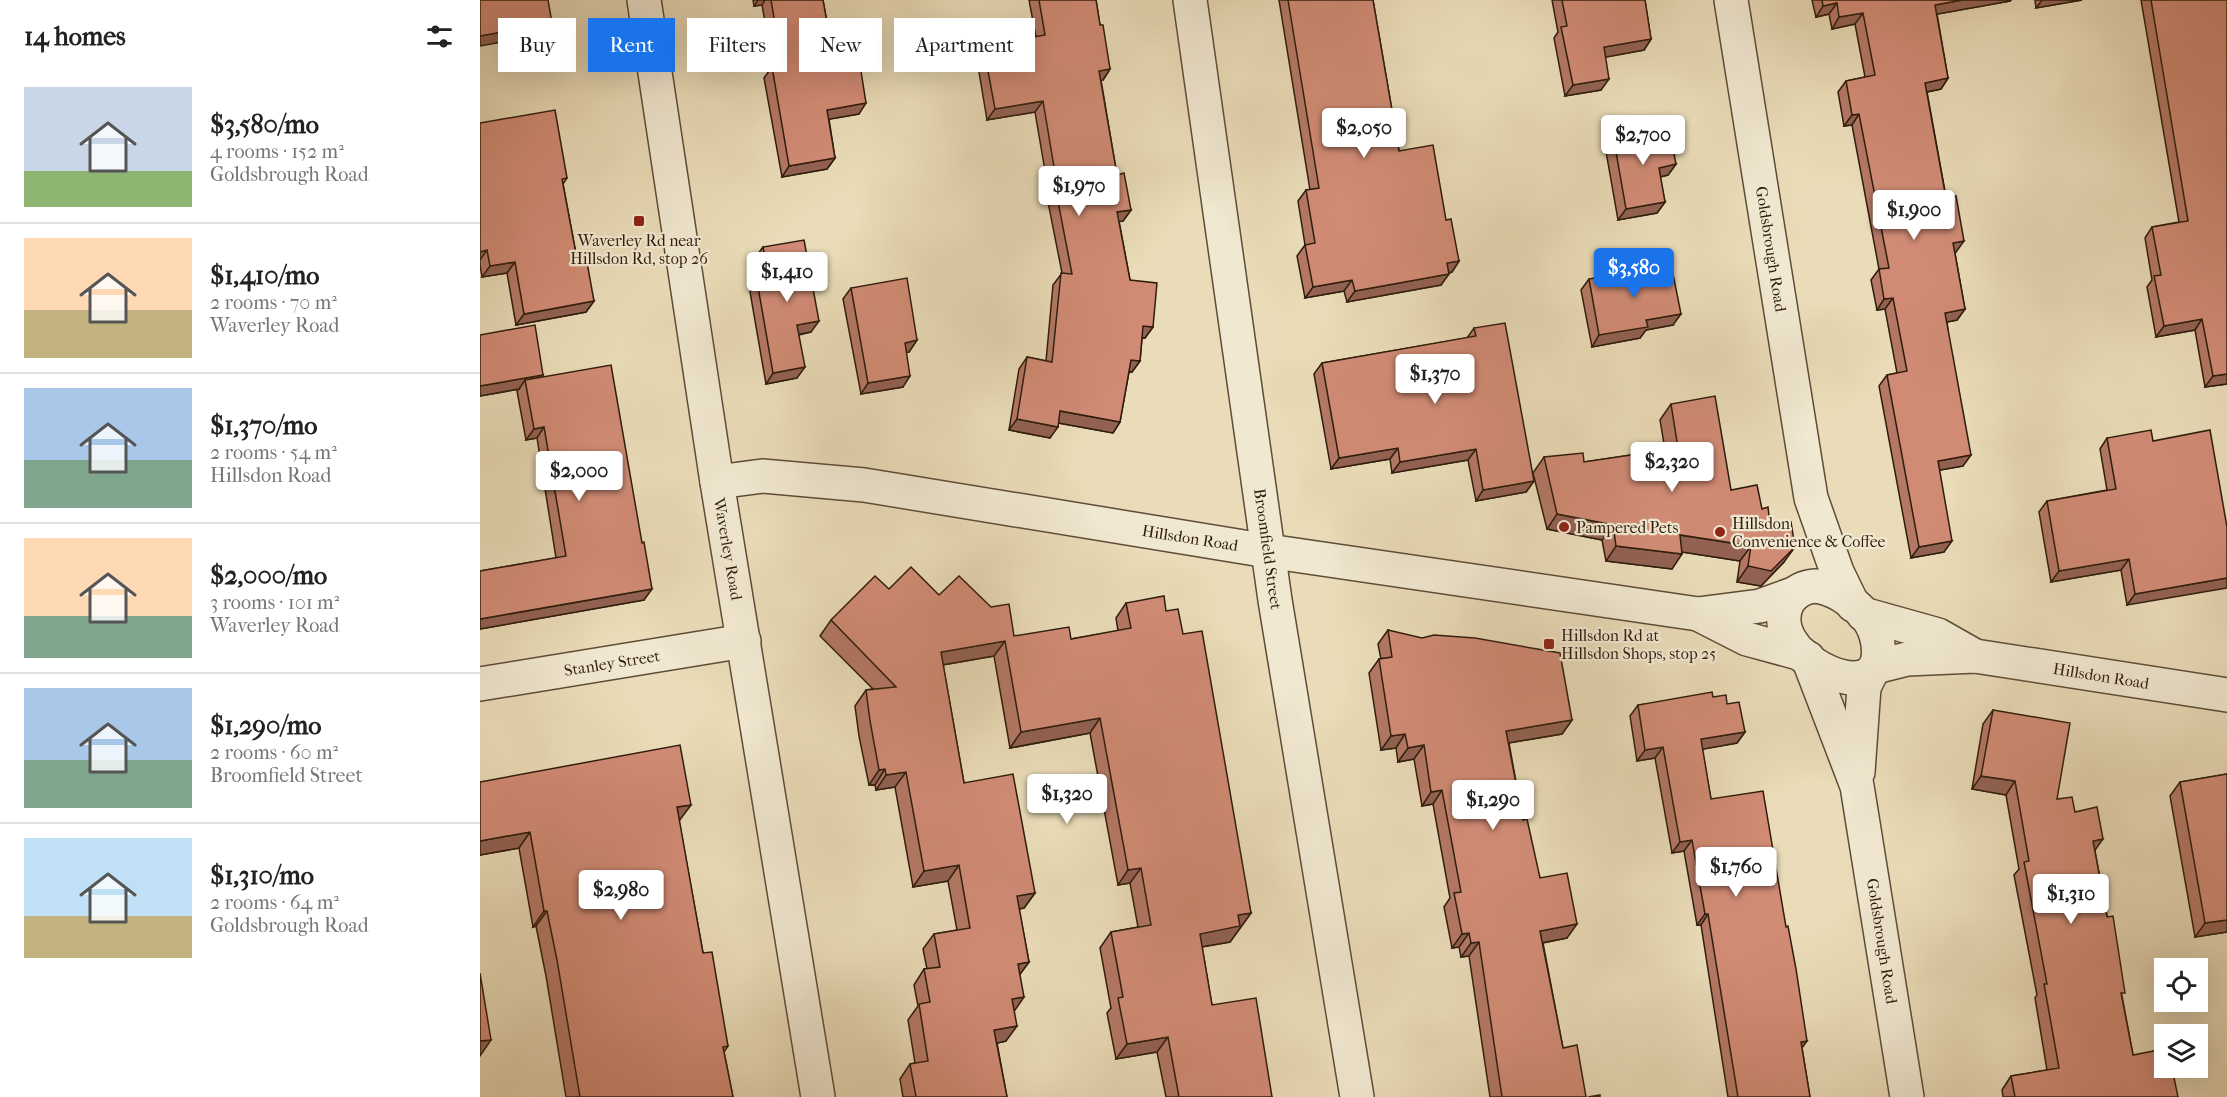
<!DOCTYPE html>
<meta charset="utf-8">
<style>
body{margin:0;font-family:"IM FELL French Canon",serif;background:#f2f2f2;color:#222;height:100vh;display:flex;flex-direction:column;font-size:22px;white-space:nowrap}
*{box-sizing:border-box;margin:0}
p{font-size:20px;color:#767676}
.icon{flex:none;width:33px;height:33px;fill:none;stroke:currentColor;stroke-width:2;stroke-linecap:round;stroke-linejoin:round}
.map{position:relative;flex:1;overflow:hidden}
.drawer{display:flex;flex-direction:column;background:#fff;width:480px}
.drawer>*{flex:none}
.hud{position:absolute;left:18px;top:18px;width:570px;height:54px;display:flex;gap:12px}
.fabs{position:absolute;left:1674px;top:958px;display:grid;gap:12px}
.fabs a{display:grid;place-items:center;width:54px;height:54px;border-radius:0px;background:#fff;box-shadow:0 6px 24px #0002;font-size:30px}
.price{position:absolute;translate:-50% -51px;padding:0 14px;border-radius:6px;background:#fff;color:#222;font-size:20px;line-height:39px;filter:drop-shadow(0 2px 3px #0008)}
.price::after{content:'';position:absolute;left:50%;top:36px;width:18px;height:14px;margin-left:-9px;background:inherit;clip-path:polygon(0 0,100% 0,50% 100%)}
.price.current{background:#1a73e8;color:#fff}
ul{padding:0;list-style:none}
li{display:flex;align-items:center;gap:18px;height:150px;padding:0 24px}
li+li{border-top:2px solid #e0e0e0}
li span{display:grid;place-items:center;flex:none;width:168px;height:120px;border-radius:0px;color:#555}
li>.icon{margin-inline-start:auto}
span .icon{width:72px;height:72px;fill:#fffc;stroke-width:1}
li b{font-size:26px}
h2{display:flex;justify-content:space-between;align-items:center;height:72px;padding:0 24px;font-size:26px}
.chip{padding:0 21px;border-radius:0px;background:#fff;box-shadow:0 6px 24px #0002;font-size:21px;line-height:54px}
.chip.current{background:#1a73e8;color:#fff}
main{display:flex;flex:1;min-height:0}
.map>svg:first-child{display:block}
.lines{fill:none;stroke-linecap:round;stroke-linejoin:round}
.minor-casing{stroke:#5e4c38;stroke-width:36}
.tertiary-casing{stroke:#5e4c38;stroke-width:36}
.minor{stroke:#f1e8d1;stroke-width:33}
.tertiary{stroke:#f1e8d1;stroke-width:33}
.wall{fill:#b47865;stroke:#2f1c0d;stroke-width:1.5}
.shaded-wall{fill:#926152;stroke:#2f1c0d;stroke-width:1.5}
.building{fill:#d18b75;stroke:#2f1c0d;stroke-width:1.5}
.poi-dot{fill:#8f2418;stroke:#f1e8d1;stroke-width:2}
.labels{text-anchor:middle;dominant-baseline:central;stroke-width:4.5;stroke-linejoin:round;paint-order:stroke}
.poi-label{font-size:16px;fill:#2f1c0d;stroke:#f1e8d1;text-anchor:start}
.street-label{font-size:16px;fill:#2f1c0d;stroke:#f1e8d1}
</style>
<main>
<section class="drawer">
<h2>14 homes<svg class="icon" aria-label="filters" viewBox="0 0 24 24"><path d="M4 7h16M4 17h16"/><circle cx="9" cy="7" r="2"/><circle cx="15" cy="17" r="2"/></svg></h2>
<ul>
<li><span style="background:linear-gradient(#c9d6e8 70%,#8fb573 0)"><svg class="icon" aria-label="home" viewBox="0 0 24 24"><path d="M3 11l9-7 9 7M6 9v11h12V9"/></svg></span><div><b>$3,580/mo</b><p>4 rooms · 152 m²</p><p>Goldsbrough Road</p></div></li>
<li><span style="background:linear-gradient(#ffd9b3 60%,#c2b280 0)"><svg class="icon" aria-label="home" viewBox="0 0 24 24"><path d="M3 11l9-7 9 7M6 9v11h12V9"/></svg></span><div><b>$1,410/mo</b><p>2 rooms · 70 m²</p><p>Waverley Road</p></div></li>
<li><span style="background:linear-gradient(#a9c7e8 60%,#7fa58c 0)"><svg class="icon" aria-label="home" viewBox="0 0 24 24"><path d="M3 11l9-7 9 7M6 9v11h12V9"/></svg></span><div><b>$1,370/mo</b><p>2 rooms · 54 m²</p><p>Hillsdon Road</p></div></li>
<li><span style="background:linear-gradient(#ffd9b3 65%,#7fa58c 0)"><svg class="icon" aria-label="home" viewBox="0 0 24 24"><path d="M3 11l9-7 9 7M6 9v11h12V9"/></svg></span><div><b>$2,000/mo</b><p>3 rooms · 101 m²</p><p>Waverley Road</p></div></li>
<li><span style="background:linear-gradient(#a9c7e8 60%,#7fa58c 0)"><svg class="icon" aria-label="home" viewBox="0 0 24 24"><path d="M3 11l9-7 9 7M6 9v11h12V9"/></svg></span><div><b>$1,290/mo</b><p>2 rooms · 60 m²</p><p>Broomfield Street</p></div></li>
<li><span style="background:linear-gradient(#bfe0f5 65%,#c2b280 0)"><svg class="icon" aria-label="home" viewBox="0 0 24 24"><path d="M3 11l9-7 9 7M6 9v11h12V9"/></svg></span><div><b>$1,310/mo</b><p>2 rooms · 64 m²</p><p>Goldsbrough Road</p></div></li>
</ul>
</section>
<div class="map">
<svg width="1747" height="1097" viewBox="0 0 1747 1097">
<rect width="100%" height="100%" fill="#eadcb8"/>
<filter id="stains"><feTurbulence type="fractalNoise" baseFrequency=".00333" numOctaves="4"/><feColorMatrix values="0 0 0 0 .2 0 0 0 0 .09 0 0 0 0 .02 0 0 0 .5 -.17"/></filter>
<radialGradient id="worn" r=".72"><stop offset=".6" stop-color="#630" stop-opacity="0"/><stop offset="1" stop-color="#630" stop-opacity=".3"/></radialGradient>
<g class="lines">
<defs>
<g id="minor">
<polyline points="710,0 795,600 877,1097"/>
<polyline points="1251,0 1331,498 1357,572 1373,605"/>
<polyline points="237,482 282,476 384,485 788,551 1218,614 1280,606 1316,593"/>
<path d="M1335,586C1355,588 1371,600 1385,615C1395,626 1400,643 1398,658C1393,708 1281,654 1308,602C1314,592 1324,587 1335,586Z"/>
<polyline points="1218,614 1267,639 1322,654"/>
<polyline points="1383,614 1458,635 1495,656"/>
<polyline points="1328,658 1377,786 1427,1097"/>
<polyline points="1395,667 1427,659 1495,656 1747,695"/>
<polyline points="0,684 264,641"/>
<polyline points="1378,772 1384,687 1392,671"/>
</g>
<polyline id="tertiary" points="164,0 237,482 338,1097"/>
</defs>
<use href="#minor" class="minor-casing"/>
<use href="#tertiary" class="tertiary-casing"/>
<use href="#minor" class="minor"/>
<use href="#tertiary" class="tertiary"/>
</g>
<g class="wall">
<polygon points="273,0 343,0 353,56 379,114 349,119 355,158 347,169 302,177 284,78 292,67 293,67 282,5 274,6"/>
<polygon points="549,0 616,0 620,25 630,69 623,80 621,80 637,175 651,210 643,221 639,221 650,280 673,327 665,338 662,338 660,361 652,372 649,372 640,422 633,433 578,423 570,438 529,430 539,369 547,357 566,361 573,285 582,273 567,197 569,194 555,112 507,120 498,66 511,45 556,37"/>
<polygon points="799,0 893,0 919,151 966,220 979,261 972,272 969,273 961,285 867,302 864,291 825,298 817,256 825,245 818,201 826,190 830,190"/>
<polygon points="1072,0 1165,0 1171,39 1164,50 1125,57 1121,90 1085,96 1074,38 1078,32"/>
<polygon points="1332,0 1531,0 1530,1 1457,14 1468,78 1461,89 1447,92 1476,252 1475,253 1485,309 1477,320 1467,322 1483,466 1459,470 1464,552 1431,558 1399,386 1407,375 1417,373 1405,309 1397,310 1391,280 1399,269 1372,125 1364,126 1358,92 1366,81 1385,77 1375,24 1352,29 1349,14 1336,17"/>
<polygon points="1555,0 1602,0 1556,8"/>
<polygon points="1661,0 1747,0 1747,384 1725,387 1715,330 1676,337 1667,287 1672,280 1665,238 1672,227 1699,222"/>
<polygon points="0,123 87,178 83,184 97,259 114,301 106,312 36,325 27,273 2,277 0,265"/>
<polygon points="1133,135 1173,136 1196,164 1188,175 1180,177 1185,202 1177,213 1138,220 1125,146"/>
<polygon points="283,247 331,332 319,335 317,378 286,384 270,292 277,281 279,281 275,258"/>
<polygon points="1109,279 1193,325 1166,330 1160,338 1112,347 1101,290"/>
<polygon points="371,288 437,340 429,352 426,352 423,387 381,394 363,299"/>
<polygon points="994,328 1054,481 1046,492 996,501 988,460 912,473 910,459 851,469 834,374 842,363 987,338"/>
<polygon points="0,335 63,375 61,377 164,600 0,629 0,571 76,558 57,438 46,440 37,391 39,389 0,396"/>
<polygon points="1191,404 1251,490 1282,509 1290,525 1304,562 1281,586 1257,582 1260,561 1202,552 1192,569 1126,561 1122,540 1067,529 1053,473 1064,457 1104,462 1185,450 1180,420"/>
<polygon points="1627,438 1673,441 1747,527 1647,605 1641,570 1571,582 1559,512 1567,501 1627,490 1620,449"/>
<polygon points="409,589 459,595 534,636 591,639 638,631 636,618 646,603 686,611 703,634 771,913 750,942 722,947 732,1005 792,1097 686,1097 677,1052 636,1059 627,1013 631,1008 620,948 631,932 658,927 650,883 638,885 610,733 530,748 514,656 463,665 484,783 555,893 544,908 539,909 549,962 540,974 534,1011 526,1041 517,1043 527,1097 423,1097 420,1079 430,1064 435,1063 428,1020 438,1006 434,985 444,969 447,969 443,949 454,934 477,930 468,881 433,887 415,787 396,790 395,785 389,785 379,736 375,706 386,690 393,689 340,636 351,620"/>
<polygon points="908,630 1092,720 1082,734 1029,743 1043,820 1060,878 1087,938 1063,943 1083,1048 1106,1097 1010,1097 989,956 981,957 979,947 972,948 964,907 970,898 953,804 942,806 934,759 918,762 916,748 901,750 889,673 899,659 901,659 898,644"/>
<polygon points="1233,697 1247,704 1265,732 1257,743 1222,749 1231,799 1322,1048 1330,1097 1248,1097 1221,925 1217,925 1204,851 1192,853 1175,758 1157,761 1150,716 1158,705"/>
<polygon points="1513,710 1577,799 1595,812 1615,851 1653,1055 1698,1097 1523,1097 1522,1090 1531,1076 1567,1070 1555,998 1557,995 1534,875 1539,869 1526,795 1492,789 1503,724"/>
<polygon points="1747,774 1747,932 1715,937 1690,796 1700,782"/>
<polygon points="0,782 199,821 223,953 248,1046 244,1052 253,1097 86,1097 66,976 56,926 53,927 39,848 0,855"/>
</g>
<g class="shaded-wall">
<polygon points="278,0 285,0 282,5 274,6"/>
<polygon points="1482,0 1531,0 1530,1 1447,16 1455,5"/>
<polygon points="1562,0 1602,0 1556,8"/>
<polygon points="1357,3 1349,14 1336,17 1343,6"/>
<polygon points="1383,13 1375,24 1352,29 1359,17"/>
<polygon points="72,23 65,34 0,46 0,36"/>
<polygon points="1171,39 1164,50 1116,59 1124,47"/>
<polygon points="630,69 623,80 611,82 619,71"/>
<polygon points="1468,78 1461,89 1437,94 1445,83"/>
<polygon points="1129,79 1121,90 1085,96 1093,85"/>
<polygon points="563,101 555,112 507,120 515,109"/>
<polygon points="386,103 379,114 339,121 347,110"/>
<polygon points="1379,114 1372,125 1364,126 1372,115"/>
<polygon points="355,158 347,169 302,177 309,166"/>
<polygon points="1196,164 1188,175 1171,179 1179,168"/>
<polygon points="1185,202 1177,213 1138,220 1146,209"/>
<polygon points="651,210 643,221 629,223 637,212"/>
<polygon points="1484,241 1476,252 1466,254 1473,243"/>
<polygon points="7,250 0,260 0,252"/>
<polygon points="979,261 972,272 959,274 967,263"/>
<polygon points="35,262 27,273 2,277 10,266"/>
<polygon points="969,274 961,285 867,302 875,291"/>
<polygon points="872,280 864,291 825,298 833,287"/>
<polygon points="1413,298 1405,309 1397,310 1404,299"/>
<polygon points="114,301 106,312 36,325 44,314"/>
<polygon points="1485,309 1477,320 1457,324 1465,313"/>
<polygon points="1201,314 1193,325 1166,330 1160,338 1112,347 1119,335 1166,320"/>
<polygon points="1722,319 1715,330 1676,337 1684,326"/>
<polygon points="339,321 331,332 309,336 317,325"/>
<polygon points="663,326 673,327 665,338 656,337"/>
<polygon points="437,340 429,352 417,354 425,343"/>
<polygon points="651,360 660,361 652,372 643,371"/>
<polygon points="325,367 317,378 286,384 293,373"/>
<polygon points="1747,374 1747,384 1725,387 1733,376"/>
<polygon points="63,375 56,386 45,380 39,389 0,396 0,386"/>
<polygon points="430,376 423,387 381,394 388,383"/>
<polygon points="580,411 640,422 633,433 573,422"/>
<polygon points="537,419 578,427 570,438 529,430"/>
<polygon points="64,427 57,438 46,440 54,429"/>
<polygon points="918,448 910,459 851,469 859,458"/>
<polygon points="996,449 988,460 912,473 920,462"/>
<polygon points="1491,455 1483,466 1450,472 1458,461"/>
<polygon points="1054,481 1046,492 996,501 1003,490"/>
<polygon points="1077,514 1133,525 1122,540 1067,529"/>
<polygon points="1200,535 1271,546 1260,561 1189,550"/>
<polygon points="1472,541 1464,552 1431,558 1439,547"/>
<polygon points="1136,546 1202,554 1192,569 1126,561"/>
<polygon points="1315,547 1304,562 1281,586 1257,582 1268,566"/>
<polygon points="1649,559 1641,570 1571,582 1579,571"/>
<polygon points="1747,578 1747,588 1647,605 1655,594"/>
<polygon points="172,589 164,600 0,629 0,619"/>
<polygon points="525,641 514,656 450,667 461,652"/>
<polygon points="620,718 610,733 530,748 541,732"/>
<polygon points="1092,720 1082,734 1016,745 1026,731"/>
<polygon points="1265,732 1257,743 1213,751 1221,739"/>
<polygon points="925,734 916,748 901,750 911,736"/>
<polygon points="944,745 934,759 918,762 928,748"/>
<polygon points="1183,747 1175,758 1157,761 1165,750"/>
<polygon points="405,769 395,785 389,785 399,770"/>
<polygon points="426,772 415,787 396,790 406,775"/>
<polygon points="1501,776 1535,781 1526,795 1492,789"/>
<polygon points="962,790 953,804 942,806 951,792"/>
<polygon points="211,805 199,821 197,807"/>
<polygon points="50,832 39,848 0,855 0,841"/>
<polygon points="1623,839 1613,853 1613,841"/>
<polygon points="1212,840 1204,851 1192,853 1200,842"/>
<polygon points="479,865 468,881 433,887 444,871"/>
<polygon points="661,868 650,883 638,885 648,870"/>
<polygon points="555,893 544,908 527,911 537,896"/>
<polygon points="64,911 67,911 56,926 53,927"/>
<polygon points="771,913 750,942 709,949 720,934 758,915"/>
<polygon points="1225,914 1228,914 1221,925 1217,925"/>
<polygon points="1747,920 1747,932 1715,937 1725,923"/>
<polygon points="1097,924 1087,938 1051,945 1060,931"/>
<polygon points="989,933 979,947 972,948 982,934"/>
<polygon points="999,942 989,956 981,957 991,943"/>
<polygon points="549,962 538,977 538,964"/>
<polygon points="544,997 533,1013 532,999"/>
<polygon points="537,1026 526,1041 504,1046 514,1030"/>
<polygon points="688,1037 677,1052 636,1059 647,1044"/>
<polygon points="11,1040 0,1056 0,1041"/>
<polygon points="1327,1041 1319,1052 1321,1042"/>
</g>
<g class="building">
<polygon points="0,0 68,0 72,23 0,36"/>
<polygon points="291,0 343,0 353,56 378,52 386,103 347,110 355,158 309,166 292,67 302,65"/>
<polygon points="559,0 616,0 620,25 623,25 630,69 619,71 637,175 644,173 651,210 637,212 650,280 677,283 673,327 663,326 660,361 651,360 640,422 580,411 578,427 537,419 547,357 572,362 581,273 592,274 575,186 577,185 563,101 515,109 505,55 513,54 511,45 565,35"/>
<polygon points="808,0 893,0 919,151 953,145 966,220 971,219 979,261 967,263 969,274 875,291 872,280 833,287 825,245 835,243 826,190 839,188"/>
<polygon points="1082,0 1165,0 1171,39 1124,47 1129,79 1093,85 1081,27 1087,26"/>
<polygon points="1342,0 1482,0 1455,5 1468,78 1445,83 1466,198 1476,196 1484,241 1473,243 1485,309 1465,313 1491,455 1458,461 1472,541 1439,547 1407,375 1427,371 1413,298 1404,299 1399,269 1409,268 1379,114 1372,115 1366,81 1395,75 1383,13 1359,17 1357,3 1343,6"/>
<polygon points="1671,0 1747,0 1747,374 1733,376 1722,319 1684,326 1674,276 1681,275 1672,227 1708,221"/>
<polygon points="75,110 87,178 82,179 97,259 106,257 114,301 44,314 35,262 10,266 7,250 0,252 0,123"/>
<polygon points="1172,128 1173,136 1190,133 1196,164 1179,168 1185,202 1146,209 1133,135"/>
<polygon points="324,240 339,321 317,325 325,367 293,373 277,281 289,279 283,247"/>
<polygon points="1191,264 1201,314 1166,320 1168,327 1119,335 1109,279"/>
<polygon points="427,278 437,340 425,343 430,376 388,383 371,288"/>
<polygon points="1025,323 1054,481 1003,490 996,449 920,462 918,448 859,458 842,363 996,336 994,328"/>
<polygon points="55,325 63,375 0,386 0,335"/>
<polygon points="131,365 162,543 164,542 172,589 0,619 0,571 86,556 64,427 54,429 45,380"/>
<polygon points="1235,396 1251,490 1277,485 1282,509 1288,507 1290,525 1311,522 1315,547 1291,571 1268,566 1271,546 1200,535 1202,554 1136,546 1133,525 1077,514 1064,457 1103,453 1104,462 1198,448 1191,404"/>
<polygon points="1671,430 1673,441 1730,430 1747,527 1747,578 1655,594 1649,559 1579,571 1567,501 1636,489 1627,438"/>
<polygon points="431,567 459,595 479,576 511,607 529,604 534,636 589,627 591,639 651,628 646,603 684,596 686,611 698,609 703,634 722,631 771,913 758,915 760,926 720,934 732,1005 776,998 792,1097 699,1097 688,1037 647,1044 638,998 643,997 631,932 671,925 661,868 648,870 620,718 541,732 525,641 461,652 484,783 533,774 555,893 537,896 549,962 538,964 544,997 532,999 537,1026 514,1030 527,1097 436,1097 430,1064 448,1061 439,1004 450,1002 444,969 460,967 454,934 490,928 479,865 444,871 426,772 406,775 405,769 399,770 390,721 386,690 416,687 351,620 395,576 409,589"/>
<polygon points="908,630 942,638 954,635 995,638 1080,653 1092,720 1026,731 1043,820 1047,819 1060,878 1087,873 1097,924 1060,931 1083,1048 1097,1045 1106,1097 1022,1097 999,942 991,943 989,933 982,934 974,893 981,892 962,790 951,792 944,745 928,748 925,734 911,736 899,659 912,657"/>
<polygon points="1232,692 1233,697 1246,695 1247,704 1259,702 1265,732 1221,739 1231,799 1283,791 1306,927 1308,926 1316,969 1327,1041 1321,1042 1330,1097 1258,1097 1228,914 1225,914 1212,840 1200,842 1183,747 1165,750 1158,705"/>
<polygon points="1513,710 1590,723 1577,799 1592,797 1595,812 1617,807 1623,839 1613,841 1627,917 1633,916 1645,993 1641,993 1653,1055 1684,1049 1684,1068 1692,1068 1698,1097 1535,1097 1531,1076 1579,1068 1564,984 1567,984 1544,862 1549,861 1535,781 1501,776"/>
<polygon points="200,745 211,805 197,807 223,953 232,952 248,1046 243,1047 253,1097 97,1097 100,1097 77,960 67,911 64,911 50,832 0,841 0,782"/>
<polygon points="1747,774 1747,920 1725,923 1700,782"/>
<polygon points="0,973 11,1040 0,1041"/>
<polygon points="1120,1095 1120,1097 1108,1097"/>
</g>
<g class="poi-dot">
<rect x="153" y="215" width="12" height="12" rx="3"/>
<circle cx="1084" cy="527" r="6"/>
<circle cx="1240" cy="532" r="6"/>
<rect x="1063" y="638" width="12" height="12" rx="3"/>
</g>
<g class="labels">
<g class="poi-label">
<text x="159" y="240" text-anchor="middle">Waverley Rd near<tspan x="159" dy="18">Hillsdon Rd, stop 26</tspan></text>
<text x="1252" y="523">Hillsdon<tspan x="1252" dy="18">Convenience &amp; Coffee</tspan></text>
<text x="1096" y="527">Pampered Pets</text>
<text x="1081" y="635">Hillsdon Rd at<tspan x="1081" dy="18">Hillsdon Shops, stop 25</tspan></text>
</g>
<g class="street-label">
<text transform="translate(1291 249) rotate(81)">Goldsbrough Road</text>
<text transform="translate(710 538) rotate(9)">Hillsdon Road</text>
<text transform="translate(248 549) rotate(80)">Waverley Road</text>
<text transform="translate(788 549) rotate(82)">Broomfield Street</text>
<text transform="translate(132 663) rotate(-9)">Stanley Street</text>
<text transform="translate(1621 676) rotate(9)">Hillsdon Road</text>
<text transform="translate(1402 941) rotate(81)">Goldsbrough Road</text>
</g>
</g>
<rect width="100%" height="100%" filter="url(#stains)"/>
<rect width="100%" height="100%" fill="url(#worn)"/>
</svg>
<div class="fabs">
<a><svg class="icon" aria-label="locate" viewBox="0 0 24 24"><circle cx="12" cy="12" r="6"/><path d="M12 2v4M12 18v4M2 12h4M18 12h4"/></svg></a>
<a><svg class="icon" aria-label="layers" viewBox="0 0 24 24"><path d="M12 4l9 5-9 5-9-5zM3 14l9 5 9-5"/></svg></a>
</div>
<b class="price" style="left:884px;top:159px">$2,050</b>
<b class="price" style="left:1163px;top:166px">$2,700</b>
<b class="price" style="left:599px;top:217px">$1,970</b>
<b class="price" style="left:1434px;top:241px">$1,900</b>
<b class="price current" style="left:1154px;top:299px">$3,580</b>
<b class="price" style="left:307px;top:303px">$1,410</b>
<b class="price" style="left:955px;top:405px">$1,370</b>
<b class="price" style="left:1192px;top:493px">$2,320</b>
<b class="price" style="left:99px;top:502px">$2,000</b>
<b class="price" style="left:587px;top:825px">$1,320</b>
<b class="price" style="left:1013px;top:831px">$1,290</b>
<b class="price" style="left:1256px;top:898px">$1,760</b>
<b class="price" style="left:141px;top:921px">$2,980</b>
<b class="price" style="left:1591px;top:925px">$1,310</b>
<div class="hud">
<a class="chip">Buy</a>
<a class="chip current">Rent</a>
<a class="chip">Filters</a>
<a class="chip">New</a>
<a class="chip">Apartment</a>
</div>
</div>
</main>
